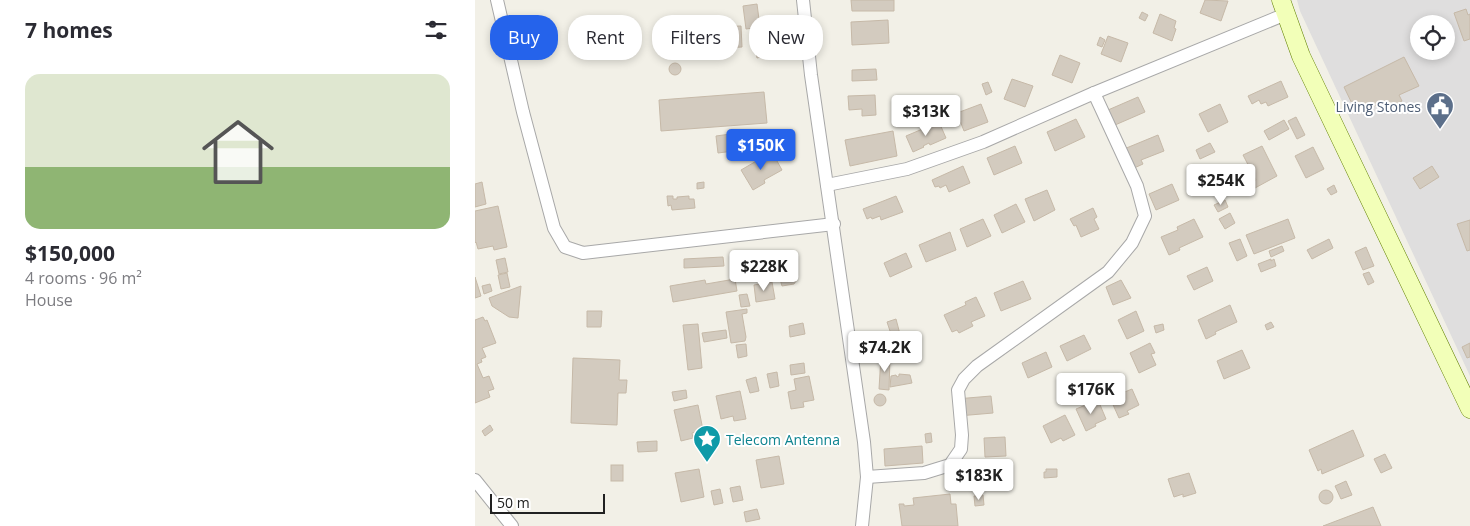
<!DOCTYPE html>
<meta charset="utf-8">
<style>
body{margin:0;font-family:"Open Sans",sans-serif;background:#f7f7f7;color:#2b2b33;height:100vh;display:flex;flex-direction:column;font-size:19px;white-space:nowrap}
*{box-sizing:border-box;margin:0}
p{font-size:16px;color:#7c7c81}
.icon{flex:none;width:28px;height:28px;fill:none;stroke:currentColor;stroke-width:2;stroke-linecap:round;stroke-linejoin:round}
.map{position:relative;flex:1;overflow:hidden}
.drawer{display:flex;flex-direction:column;background:#fff;width:475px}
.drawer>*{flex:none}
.guide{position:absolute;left:15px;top:15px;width:475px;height:45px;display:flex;gap:10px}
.fabs{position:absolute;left:935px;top:15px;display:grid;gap:10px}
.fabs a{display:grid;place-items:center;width:45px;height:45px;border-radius:50%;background:#fff;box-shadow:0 2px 8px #0003;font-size:25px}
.scale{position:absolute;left:15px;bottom:12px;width:115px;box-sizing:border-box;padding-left:5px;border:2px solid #212121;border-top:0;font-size:14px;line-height:18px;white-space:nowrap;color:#212121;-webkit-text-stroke:4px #fff;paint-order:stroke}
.price{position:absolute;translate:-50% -42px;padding:0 11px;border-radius:5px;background:#fff;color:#222;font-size:16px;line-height:32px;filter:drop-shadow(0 1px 2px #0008)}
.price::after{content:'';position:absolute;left:50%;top:30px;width:15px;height:11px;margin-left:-8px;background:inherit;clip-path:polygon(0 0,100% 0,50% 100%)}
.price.selected{background:#2563eb;color:#fff}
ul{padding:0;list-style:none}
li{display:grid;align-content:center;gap:10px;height:265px;padding:0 25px}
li+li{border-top:1px solid #e1e1e2}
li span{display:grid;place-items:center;height:155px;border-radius:15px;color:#555}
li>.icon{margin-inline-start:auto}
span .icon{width:90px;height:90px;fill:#fffc;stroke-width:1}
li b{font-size:21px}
h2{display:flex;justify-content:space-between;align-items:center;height:60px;padding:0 25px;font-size:21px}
.pill{padding:0 18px;border-radius:20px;background:#fff;box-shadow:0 2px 8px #0003;font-size:18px;line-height:45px}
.pill.selected{background:#2563eb;color:#fff}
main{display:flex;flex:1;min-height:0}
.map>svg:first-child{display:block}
.residential{fill:#dfdede;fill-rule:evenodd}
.building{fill:#d3cbbf;stroke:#c6b9a8}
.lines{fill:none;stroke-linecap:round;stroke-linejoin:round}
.street-casing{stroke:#a8a8a8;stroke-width:14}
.secondary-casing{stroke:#618000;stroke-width:19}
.street{stroke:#fff;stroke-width:12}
.secondary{stroke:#f2ffb8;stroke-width:18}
.labels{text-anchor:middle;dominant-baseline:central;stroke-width:4;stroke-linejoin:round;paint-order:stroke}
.service-label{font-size:14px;fill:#4e5e75;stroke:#fff;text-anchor:end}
.culture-label{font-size:14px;fill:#0d838f;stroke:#fff;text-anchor:start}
</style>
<main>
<section class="drawer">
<h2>7 homes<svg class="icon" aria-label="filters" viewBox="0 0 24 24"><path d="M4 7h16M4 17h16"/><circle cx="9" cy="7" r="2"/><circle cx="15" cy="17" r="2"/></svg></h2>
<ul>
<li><span style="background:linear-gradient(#dfe7d0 60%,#8fb573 0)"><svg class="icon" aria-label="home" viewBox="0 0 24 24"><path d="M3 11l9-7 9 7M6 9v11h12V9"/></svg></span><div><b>$150,000</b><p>4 rooms · 96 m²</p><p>House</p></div></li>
</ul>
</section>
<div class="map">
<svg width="995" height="526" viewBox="0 0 995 526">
<rect width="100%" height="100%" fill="#f2f0e7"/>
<path class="residential" d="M822,0H995V376L825,11ZM944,24H971V51H944Z"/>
<g class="building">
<polygon points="376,0 419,0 419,11 377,11"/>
<polygon points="730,0 753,1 746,21 725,13"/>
<polygon points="282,4 285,27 271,29 268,6"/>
<polygon points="991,9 993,15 995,14 995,39 989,41 979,13"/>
<polygon points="667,12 673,15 670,21 664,18"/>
<polygon points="685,14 701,21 699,28 701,29 697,41 678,33"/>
<polygon points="413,20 414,43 377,45 376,22"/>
<polygon points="266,26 267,47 233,49 232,27"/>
<polygon points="633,36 653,43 646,62 626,54"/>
<polygon points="625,37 630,40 627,47 622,45"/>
<polygon points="288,50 290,56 282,58 281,52"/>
<polygon points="585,55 605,63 597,83 577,75"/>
<polygon points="929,57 944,86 924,95 927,101 914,108 910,101 882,114 869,87"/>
<circle cx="200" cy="69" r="6"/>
<polygon points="401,69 402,80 377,81 377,70"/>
<polygon points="537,79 558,86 550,107 529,99"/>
<polygon points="806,81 813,97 793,106 791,102 786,104 784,100 777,104 773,96"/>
<polygon points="513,82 517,92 511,95 507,84"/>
<polygon points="289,92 292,123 186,131 184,100"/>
<polygon points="400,95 401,115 387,116 387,109 374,110 373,96"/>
<polygon points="663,97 670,112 640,125 633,110"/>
<polygon points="506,104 513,122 489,131 482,113"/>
<polygon points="745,104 753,122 733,132 724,114"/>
<polygon points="821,117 830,135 822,139 813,121"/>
<polygon points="601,119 610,137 580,151 572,132"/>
<polygon points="809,120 814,129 794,140 789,131"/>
<polygon points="464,122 471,138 455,145 454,143 448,146 449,147 438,152 431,136"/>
<polygon points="418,131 422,156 375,166 370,140"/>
<polygon points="263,133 266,150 243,153 241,136"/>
<polygon points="683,135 689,151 666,160 668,164 657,169 649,149"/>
<polygon points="735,143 740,152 725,159 721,150"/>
<polygon points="540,146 547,163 519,175 512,158"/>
<polygon points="787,146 802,176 780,188 777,182 781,180 768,155"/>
<polygon points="838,147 849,169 831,178 820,156"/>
<polygon points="297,152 307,170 289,180 290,183 278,190 266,170"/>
<polygon points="488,166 495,183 474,192 471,185 465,188 464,186 460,187 457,180"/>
<polygon points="957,166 964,177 945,189 938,178"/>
<polygon points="757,169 765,185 753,191 745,175"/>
<polygon points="7,182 11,204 0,207 0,184"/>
<polygon points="229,182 229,188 222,189 222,183"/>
<polygon points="697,184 704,200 681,210 674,194"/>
<polygon points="859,185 862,192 856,195 852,189"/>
<polygon points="572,190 580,210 559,221 550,199"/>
<polygon points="192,196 198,196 198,199 202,199 202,197 214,196 214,199 219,199 220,208 197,210 196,205 193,206"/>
<polygon points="421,196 428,212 406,220 405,216 397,219 396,217 392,219 388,209"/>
<polygon points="750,200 753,207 743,212 739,205"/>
<polygon points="541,204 550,222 527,233 519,215"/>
<polygon points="23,206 32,247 19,250 18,246 3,249 1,242 0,243 0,211"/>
<polygon points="618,208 622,217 619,219 624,229 606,237 601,225 599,226 595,219"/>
<polygon points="755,213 760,223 750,229 744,219"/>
<polygon points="508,219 516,236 492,247 485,229"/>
<polygon points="719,219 728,237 704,248 705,250 694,255 686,237 703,230 702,227"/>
<polygon points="813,219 820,238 779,254 771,235"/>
<polygon points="995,220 995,250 992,251 982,224"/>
<polygon points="475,232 481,250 451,262 444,245"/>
<polygon points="765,239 772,256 762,261 754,243"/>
<polygon points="854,239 858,248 837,259 832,250"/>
<polygon points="807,246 809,251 796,257 794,251"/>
<polygon points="891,247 899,266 888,270 880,252"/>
<polygon points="431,253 437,267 415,277 409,263"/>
<polygon points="248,257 249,266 209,268 209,259"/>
<polygon points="30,258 33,272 24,274 21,260"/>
<polygon points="796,259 796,261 799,259 801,266 786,272 783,264"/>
<polygon points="319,266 321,281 319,284 307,286 305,279 300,280 298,269"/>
<polygon points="732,267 738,281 719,290 712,276"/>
<polygon points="894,272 899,282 893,285 888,274"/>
<polygon points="32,273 35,287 26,289 23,275"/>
<polygon points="0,277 6,296 0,298"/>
<polygon points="260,279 262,291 198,302 195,286 230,280 231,284"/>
<polygon points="646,280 656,298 638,305 631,287"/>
<polygon points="548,281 556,299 526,311 519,293"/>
<polygon points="297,282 300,299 281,302 279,285"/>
<polygon points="15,284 17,291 9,294 7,286"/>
<polygon points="46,286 43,318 34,317 17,306 14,298"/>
<polygon points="272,294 275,306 266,307 264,295"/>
<polygon points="501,297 510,316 496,322 498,326 484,333 482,330 477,332 469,315 491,305 490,302"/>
<polygon points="755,305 762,322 740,332 741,334 731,339 723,320"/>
<polygon points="272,309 272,313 267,314 271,337 270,341 256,343 251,312"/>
<polygon points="112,311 127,311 126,327 112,327"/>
<polygon points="661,311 669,331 652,339 643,320"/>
<polygon points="8,317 10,321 12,320 21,343 7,348 11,357 6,359 7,362 2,364 8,378 14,376 19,389 13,391 15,397 0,403 0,320"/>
<polygon points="421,319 426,338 418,340 412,322"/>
<polygon points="796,322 799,327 792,330 790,325"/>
<polygon points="328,323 330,334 315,337 314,326"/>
<polygon points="223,324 227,368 213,370 208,325"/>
<polygon points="688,324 689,330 681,333 679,326"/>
<polygon points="251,330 252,338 229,342 227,333"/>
<polygon points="609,335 616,349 592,361 585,346"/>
<polygon points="675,343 680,353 676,354 681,365 664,373 655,353"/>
<polygon points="995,343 995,357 992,358 987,347"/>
<polygon points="271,344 272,356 263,358 261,345"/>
<polygon points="767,350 775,368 749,379 742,361"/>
<polygon points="571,352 577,367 553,378 547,363"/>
<polygon points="406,356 415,357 414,390 404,389"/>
<polygon points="98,358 145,360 144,380 152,380 151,393 143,393 142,425 96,423"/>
<polygon points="329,363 330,373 316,375 315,365"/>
<polygon points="302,372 304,386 295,388 292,374"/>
<polygon points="424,374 435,375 437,383 415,387 416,376 421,375 422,377 424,376"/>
<polygon points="334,376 339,400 328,402 329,407 316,409 313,392 321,390 319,379"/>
<polygon points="281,377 284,391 275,393 271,380"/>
<polygon points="657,389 664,405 652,411 654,414 644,418 635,398"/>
<polygon points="211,390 212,398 199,401 197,392"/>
<polygon points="265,391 271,419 259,421 258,416 246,419 241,396"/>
<circle cx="405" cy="400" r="6"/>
<polygon points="516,396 518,413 483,416 481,399"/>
<polygon points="623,400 631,419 620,424 621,426 611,431 601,409"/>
<polygon points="223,405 228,430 217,433 218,438 206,441 199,410"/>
<polygon points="590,415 600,435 588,441 586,438 576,443 568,426"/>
<polygon points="15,425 18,430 10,436 7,431"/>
<polygon points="878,430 889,456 847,474 846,469 843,471 834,450"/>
<polygon points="456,433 457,442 451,443 450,434"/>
<polygon points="530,437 531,456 510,457 509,438"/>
<polygon points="182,441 182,451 163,452 162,442"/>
<polygon points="447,446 448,463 410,466 409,449"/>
<polygon points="910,454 917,468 906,473 899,459"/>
<polygon points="304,456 309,484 286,488 281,460"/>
<rect x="136" y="465" width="12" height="16"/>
<polygon points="224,469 229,497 206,502 200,473"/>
<polygon points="571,469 582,469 582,477 569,478 569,472 571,472"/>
<polygon points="714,473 721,493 708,497 708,494 699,497 693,479"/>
<polygon points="871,481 877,495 866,499 860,486"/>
<polygon points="265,486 268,500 258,502 255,488"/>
<polygon points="245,489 248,503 239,505 236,491"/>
<circle cx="851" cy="497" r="7"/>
<polygon points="475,494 476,504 481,504 483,526 427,526 424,504 429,504 429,506 439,505 438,498"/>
<polygon points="508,495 509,505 500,506 499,496"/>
<polygon points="898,507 906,526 848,526"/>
<polygon points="282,509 285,519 271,522 269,512"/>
</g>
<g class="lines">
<defs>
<g id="street">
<polyline points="22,0 48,112 79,228 90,247 108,253 359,224"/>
<polyline points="328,0 336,75 389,442 392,477 387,526"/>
<polyline points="352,185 432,169 508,142 619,93 811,14"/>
<polyline points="392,477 449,473 475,465 486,449 487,435 483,390 489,379 502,366 633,272 657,243 670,216 662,186 619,93"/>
<polyline points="0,480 37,526"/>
</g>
<polyline id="secondary" points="806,0 826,56 995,409"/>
</defs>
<use href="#street" class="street-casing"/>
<use href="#secondary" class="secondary-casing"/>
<use href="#street" class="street"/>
<use href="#secondary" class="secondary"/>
</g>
<defs>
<symbol id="civic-pin" viewBox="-11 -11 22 30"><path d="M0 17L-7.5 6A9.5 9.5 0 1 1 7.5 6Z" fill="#5c6f8a" stroke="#fff"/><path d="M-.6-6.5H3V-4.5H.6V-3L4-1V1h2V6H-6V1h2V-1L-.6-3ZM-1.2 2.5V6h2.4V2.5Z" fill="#fff"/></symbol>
<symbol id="sight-pin" viewBox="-11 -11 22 30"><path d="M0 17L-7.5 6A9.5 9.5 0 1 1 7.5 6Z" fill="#0f9aa8" stroke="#fff"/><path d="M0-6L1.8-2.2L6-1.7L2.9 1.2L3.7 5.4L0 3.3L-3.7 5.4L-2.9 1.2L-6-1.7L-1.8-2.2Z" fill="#fff"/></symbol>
</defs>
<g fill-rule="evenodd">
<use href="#civic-pin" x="949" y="90" width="32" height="43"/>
<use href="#sight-pin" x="216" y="423" width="32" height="43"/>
</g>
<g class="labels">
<g class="service-label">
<text x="946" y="106">Living Stones</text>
</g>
<g class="culture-label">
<text x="251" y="439">Telecom Antenna</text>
</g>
</g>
</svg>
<div class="fabs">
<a><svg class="icon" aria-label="locate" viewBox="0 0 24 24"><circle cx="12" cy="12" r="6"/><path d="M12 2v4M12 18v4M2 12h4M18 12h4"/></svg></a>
</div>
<div class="scale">50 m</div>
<b class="price" style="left:451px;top:137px">$313K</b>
<b class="price selected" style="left:286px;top:171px">$150K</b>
<b class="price" style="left:746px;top:206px">$254K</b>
<b class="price" style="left:289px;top:292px">$228K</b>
<b class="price" style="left:410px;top:373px">$74.2K</b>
<b class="price" style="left:616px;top:415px">$176K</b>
<b class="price" style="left:504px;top:501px">$183K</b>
<div class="guide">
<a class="pill selected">Buy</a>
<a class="pill">Rent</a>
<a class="pill">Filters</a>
<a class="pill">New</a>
</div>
</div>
</main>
